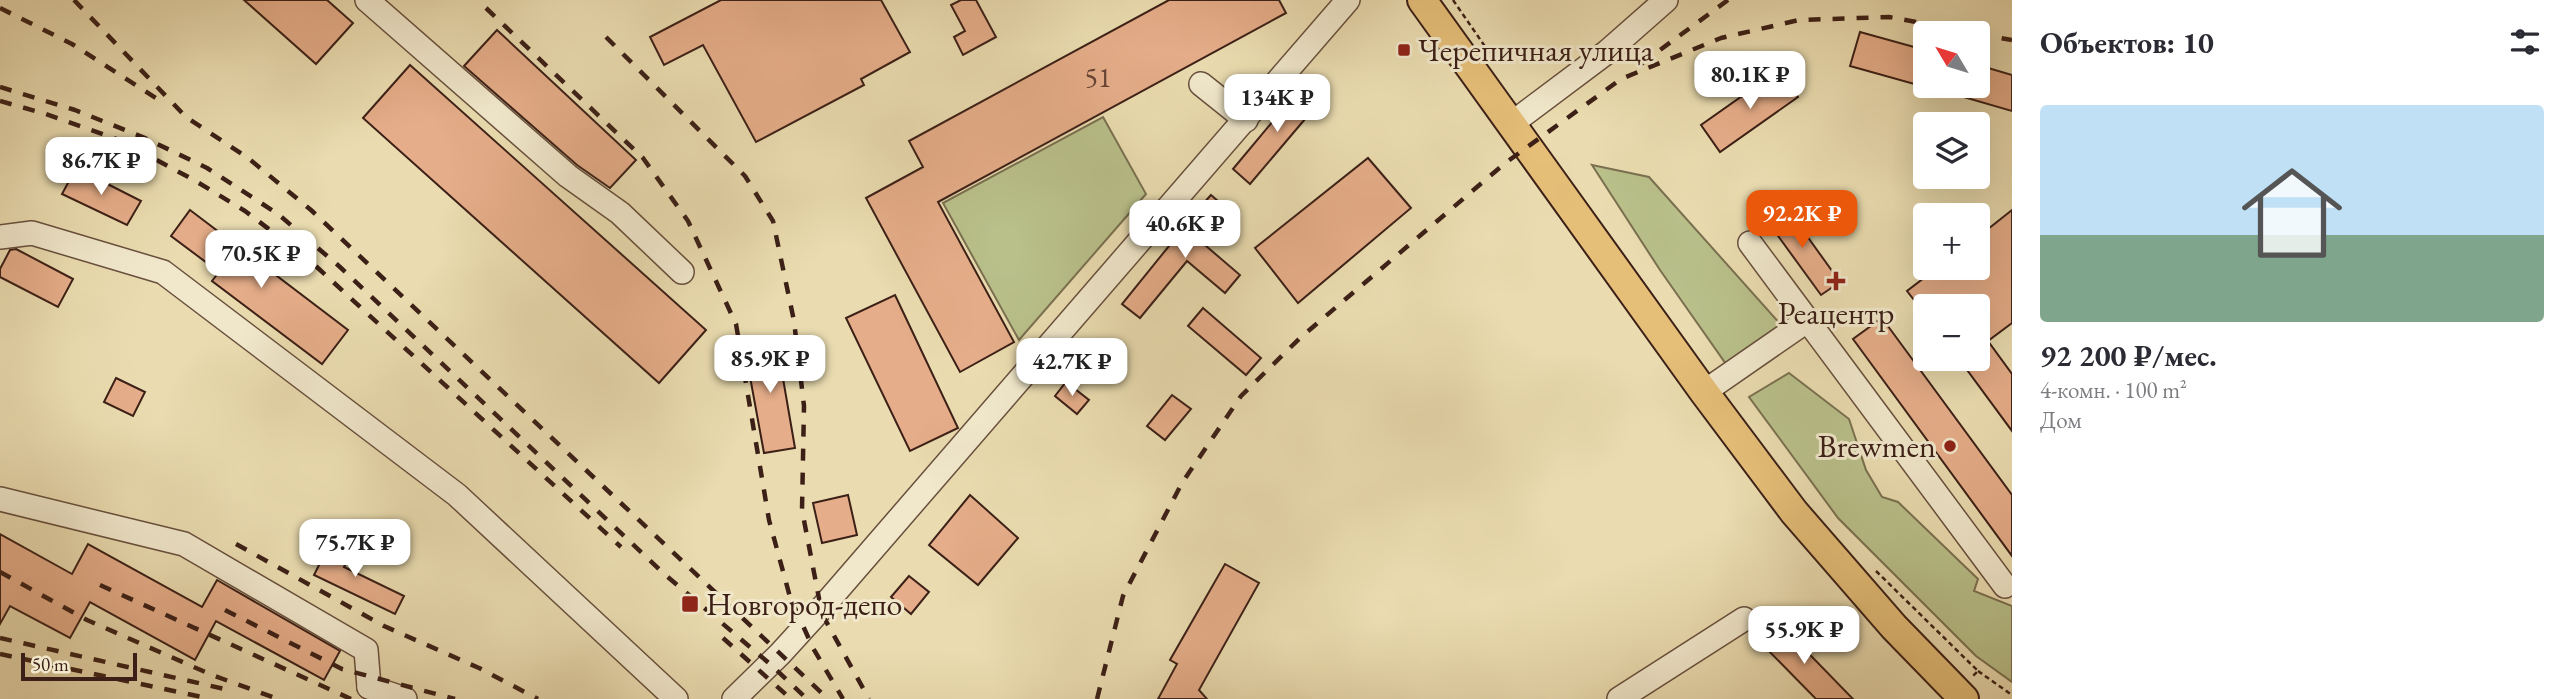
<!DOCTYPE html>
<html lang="ru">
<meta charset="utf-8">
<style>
body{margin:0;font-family:"EB Garamond",serif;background:#f7f7f7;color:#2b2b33;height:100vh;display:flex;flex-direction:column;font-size:26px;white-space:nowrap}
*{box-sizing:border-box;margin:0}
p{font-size:23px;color:#7c7c81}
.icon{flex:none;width:38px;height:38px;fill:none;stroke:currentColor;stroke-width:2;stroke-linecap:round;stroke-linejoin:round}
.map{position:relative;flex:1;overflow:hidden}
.details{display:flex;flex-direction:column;background:#fff;width:560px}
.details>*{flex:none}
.needle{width:46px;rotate:308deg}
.tools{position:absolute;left:1913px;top:21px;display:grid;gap:14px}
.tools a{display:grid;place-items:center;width:77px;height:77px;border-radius:7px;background:#fff;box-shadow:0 7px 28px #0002;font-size:35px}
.scale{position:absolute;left:21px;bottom:18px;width:116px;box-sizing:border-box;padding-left:7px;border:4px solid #3c2017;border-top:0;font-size:19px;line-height:24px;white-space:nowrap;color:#3c2017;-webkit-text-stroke:5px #f1e8cc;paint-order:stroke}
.price{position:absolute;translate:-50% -60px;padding:0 16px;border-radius:14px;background:#fff;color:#222;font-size:23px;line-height:46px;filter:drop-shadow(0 2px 4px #0008)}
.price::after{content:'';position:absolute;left:50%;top:42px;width:21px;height:16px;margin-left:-10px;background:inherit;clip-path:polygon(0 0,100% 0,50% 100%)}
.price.on{background:#ea580c;color:#fff}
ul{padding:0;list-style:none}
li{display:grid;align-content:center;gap:14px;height:371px;padding:0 28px}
li span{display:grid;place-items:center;height:217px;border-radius:7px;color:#555}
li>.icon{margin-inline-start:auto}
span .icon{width:126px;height:126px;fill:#fffc;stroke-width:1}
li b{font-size:30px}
h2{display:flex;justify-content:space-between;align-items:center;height:84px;padding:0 28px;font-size:30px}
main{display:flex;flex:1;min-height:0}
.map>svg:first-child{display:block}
.green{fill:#b9c08a;stroke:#7a7050;stroke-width:2}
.building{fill:#e5ad89;stroke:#3c2017;stroke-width:2}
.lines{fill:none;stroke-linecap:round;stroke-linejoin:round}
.minor-casing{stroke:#684f3d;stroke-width:26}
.major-casing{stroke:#3c2017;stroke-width:32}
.path{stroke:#3c2017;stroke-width:2.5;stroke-dasharray:5 3.5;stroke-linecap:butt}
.minor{stroke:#f1e8cc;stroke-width:23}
.major{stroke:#e5be78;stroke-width:28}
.rail{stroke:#3c2017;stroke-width:4.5;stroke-dasharray:12 12;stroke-linecap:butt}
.poi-dot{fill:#8f2418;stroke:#f1e8cc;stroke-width:2.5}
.labels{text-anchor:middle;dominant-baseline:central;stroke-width:6;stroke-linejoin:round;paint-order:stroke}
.number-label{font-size:28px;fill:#664334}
.poi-label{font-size:32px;fill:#3c2017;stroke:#f1e8cc;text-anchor:start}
</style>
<main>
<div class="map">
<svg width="2012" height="699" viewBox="0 0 2012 699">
<rect width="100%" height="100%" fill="#eadcb0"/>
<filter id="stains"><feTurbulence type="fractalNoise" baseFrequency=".00286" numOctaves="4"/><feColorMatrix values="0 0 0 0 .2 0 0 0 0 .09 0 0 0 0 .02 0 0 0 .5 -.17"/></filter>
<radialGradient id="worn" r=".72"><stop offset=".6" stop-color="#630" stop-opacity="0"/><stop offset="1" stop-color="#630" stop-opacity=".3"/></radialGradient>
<g class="green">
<polygon points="1103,117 1146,194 1019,340 943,203"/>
<polygon points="1592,165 1649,177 1782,326 1726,364 1660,270"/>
<polygon points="1789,373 1849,419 1866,470 1882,497 1898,502 1978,579 1974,591 2012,606 2012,682 1976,656 1838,518 1749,397"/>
</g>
<g class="building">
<polygon points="244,0 327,0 353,23 316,64"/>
<polygon points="721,0 881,0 910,52 861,79 864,85 756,142 703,45 664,65 650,37"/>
<polygon points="961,0 976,0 996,37 963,55 954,37 965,31 951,5"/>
<polygon points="1169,0 1279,0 1286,13 938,202 1014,342 960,372 866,198 923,167 909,141"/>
<polygon points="497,30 636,160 610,188 577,165 464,66"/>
<polygon points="1860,32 1925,50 1925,87 1850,66"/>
<polygon points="410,65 706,330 659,383 363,118"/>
<polygon points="1978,65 2012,75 2012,111 1936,89 1936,86 1978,86"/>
<polygon points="1779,70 1798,97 1720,152 1701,125"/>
<polygon points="1304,84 1322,99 1250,184 1233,169"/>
<polygon points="1368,158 1411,208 1298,303 1255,248"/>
<polygon points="76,168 141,201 127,225 62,194"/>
<polygon points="1211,195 1226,208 1199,240 1240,275 1225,293 1187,261 1140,318 1122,304 1169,246 1167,244"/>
<polygon points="1784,204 1840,282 1821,295 1765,218"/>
<polygon points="190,210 348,330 322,364 212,281 219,272 171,236"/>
<polygon points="2012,210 2012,323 1988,341 2012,374 2012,431 1959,359 1978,359 1978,306 1925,306 1925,314 1907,291 1937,268 1978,268 1978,237"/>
<polygon points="16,249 73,279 58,307 0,277 0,269 10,250"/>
<polygon points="895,295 958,428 910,451 846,318"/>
<polygon points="1203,308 1261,358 1246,375 1188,326"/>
<polygon points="1882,318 2012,495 2012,556 1853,339"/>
<polygon points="776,338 795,448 764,453 744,344"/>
<polygon points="116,378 145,392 133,416 104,402"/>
<polygon points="1066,382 1089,400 1077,414 1055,396"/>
<polygon points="1172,395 1191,409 1165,440 1147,426"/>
<polygon points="848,495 857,535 822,543 813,503"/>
<polygon points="970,495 1018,538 978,585 929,545"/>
<polygon points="0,534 72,574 88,544 202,607 217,580 340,651 324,680 216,621 195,660 90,602 70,638 10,606 0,624"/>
<polygon points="332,539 353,549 344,567 404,596 395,614 314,575"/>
<polygon points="1225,564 1259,583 1199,690 1207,699 1158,699 1177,664 1170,660"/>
<polygon points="909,576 929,592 911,614 891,597"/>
<polygon points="1781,625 1853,699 1816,699 1762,644"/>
</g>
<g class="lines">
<defs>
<g id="minor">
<polyline points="367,0 568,176 620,213 682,272"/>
<polyline points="1201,84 1246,120"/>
<polyline points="1511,124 1607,52 1666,0"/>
<polyline points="0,237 32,233 163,272 457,495 676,699"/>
<polyline points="1750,243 2005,586"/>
<polyline points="1704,392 1808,320"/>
<polyline points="0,499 184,544 366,650 369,687"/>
<polyline points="369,687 405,699"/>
<polyline points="734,699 780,654 821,609 1348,0"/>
<polyline points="1619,699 1744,619"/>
</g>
<polyline id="major" points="1422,0 1704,392 1794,512 1894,627 1964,699"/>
</defs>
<use href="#minor" class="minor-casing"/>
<use href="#major" class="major-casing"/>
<g class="path">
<polyline points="1453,0 1495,61"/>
<polyline points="1876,571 1978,671 1973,676"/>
<polyline points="1978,671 2012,695"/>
</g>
<use href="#minor" class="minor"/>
<use href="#major" class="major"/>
<g class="rail">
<polyline points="74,0 186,117 248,158 311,210 828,699"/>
<polyline points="0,8 72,44 165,104"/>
<polyline points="486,8 643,158 688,221 736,324 769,520 790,597 813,648 843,699"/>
<polyline points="1978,34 2012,40"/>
<polyline points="606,37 745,176 773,221 794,321 804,406 802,510 822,614 869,699"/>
<polyline points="1641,64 1728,0"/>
<polyline points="0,87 75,110 145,138 207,168 278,214 340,267 662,572 770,664 807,699"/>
<polyline points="0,101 46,114 119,140 194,180 245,211 307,258 621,547"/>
<polyline points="236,544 384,626 479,668 538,699"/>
<polyline points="0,572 87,620 212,675 278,699"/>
<polyline points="100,585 351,699"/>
<polyline points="225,610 342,669 455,699"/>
<polyline points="0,638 229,690"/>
<polyline points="723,638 791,699"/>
<polyline points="0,654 211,699"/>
<polyline points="1097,699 1123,596 1182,483 1241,396 1300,338 1504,164 1621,79 1721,38 1799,20 1889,17 1976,33"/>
</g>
</g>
<g class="poi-dot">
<rect x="1397" y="43" width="14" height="14" rx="3.5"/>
<path d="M1832.5 270.5h7v7h7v7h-7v7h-7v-7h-7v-7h7z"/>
<circle cx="1950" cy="446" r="7"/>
<rect x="681" y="595" width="18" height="18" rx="3.5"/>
</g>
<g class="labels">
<g class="number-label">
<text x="1098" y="77">51</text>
</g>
<g class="poi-label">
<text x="1418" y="50">Черепичная улица</text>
<text x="1836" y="313" text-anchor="middle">Реацентр</text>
<text x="1936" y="446" text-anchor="end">Brewmen</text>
<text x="706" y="604">Новгород-депо</text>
</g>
</g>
<rect width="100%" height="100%" filter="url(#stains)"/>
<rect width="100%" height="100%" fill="url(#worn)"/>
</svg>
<div class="tools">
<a><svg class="needle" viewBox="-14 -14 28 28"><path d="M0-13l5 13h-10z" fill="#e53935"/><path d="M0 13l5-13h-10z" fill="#7c7c81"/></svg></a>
<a><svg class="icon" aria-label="layers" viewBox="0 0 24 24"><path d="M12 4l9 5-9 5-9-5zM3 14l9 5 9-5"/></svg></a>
<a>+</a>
<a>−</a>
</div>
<div class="scale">50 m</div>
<b class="price" style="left:1750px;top:111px">80.1K ₽</b>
<b class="price" style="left:1277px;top:134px">134K ₽</b>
<b class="price" style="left:101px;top:197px">86.7K ₽</b>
<b class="price on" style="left:1802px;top:250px">92.2K ₽</b>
<b class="price" style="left:1185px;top:260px">40.6K ₽</b>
<b class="price" style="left:261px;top:290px">70.5K ₽</b>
<b class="price" style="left:770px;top:395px">85.9K ₽</b>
<b class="price" style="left:1072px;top:398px">42.7K ₽</b>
<b class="price" style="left:355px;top:579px">75.7K ₽</b>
<b class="price" style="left:1804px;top:666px">55.9K ₽</b>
</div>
<section class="details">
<h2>Объектов: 10<svg class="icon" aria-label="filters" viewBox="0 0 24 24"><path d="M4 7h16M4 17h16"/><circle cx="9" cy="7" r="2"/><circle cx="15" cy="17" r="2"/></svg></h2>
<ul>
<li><span style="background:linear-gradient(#bfe0f5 60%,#7fa58c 0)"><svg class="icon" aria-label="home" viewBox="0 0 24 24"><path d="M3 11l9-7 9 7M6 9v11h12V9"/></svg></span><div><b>92 200 ₽/мес.</b><p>4-комн. · 100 m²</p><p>Дом</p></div></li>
</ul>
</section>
</main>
